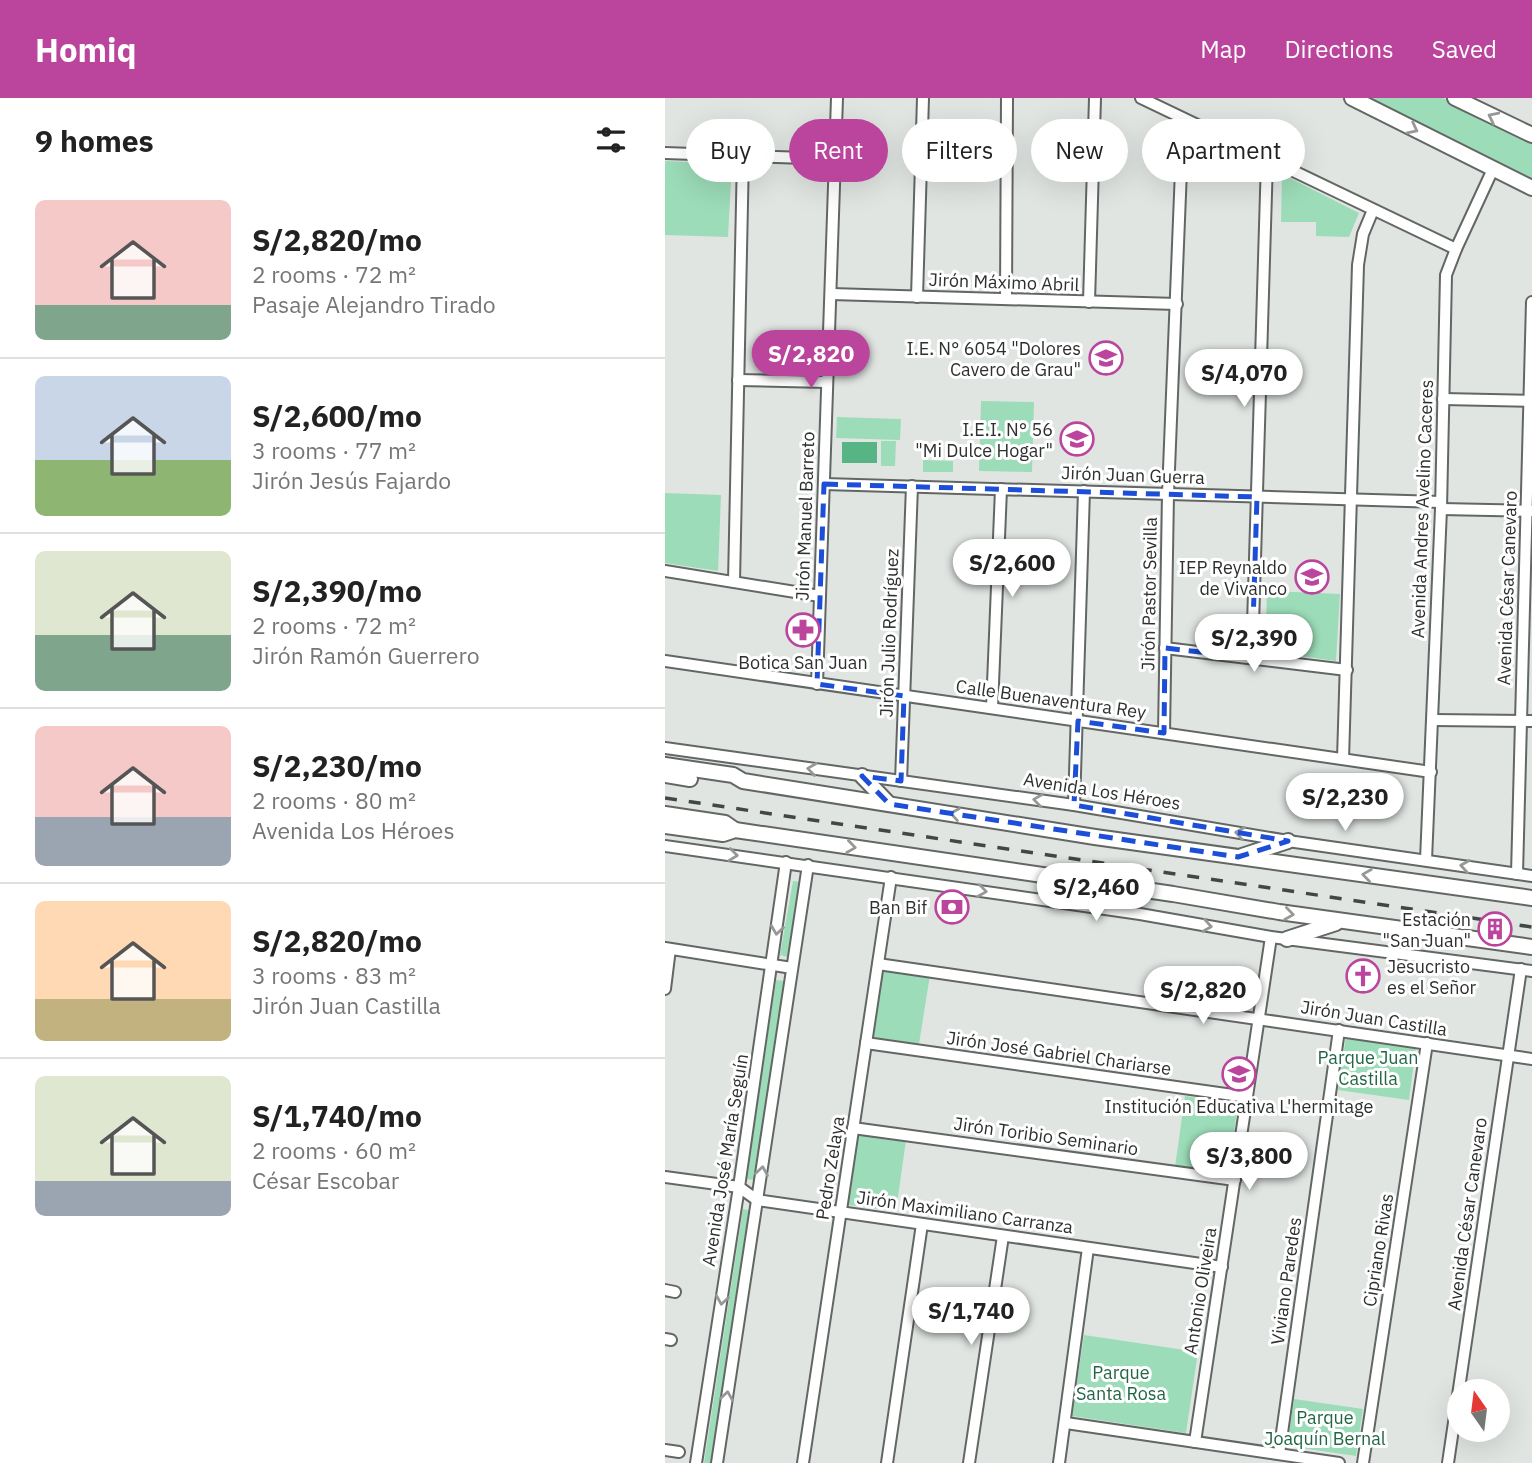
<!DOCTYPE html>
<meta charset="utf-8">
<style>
body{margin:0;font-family:"IBM Plex Sans",sans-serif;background:#f6f6f6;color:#222;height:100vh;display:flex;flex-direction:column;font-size:26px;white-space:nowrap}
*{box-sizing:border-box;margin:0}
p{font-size:23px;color:#767676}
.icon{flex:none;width:38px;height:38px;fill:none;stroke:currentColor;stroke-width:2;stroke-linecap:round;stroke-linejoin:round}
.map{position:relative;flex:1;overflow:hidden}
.details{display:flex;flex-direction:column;background:#fff;width:665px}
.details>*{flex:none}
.hud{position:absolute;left:21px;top:21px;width:665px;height:63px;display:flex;gap:14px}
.needle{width:46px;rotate:346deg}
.buttons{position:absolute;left:782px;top:1281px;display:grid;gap:14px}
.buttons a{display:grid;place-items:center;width:63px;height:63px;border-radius:50%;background:#fff;box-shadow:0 7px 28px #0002;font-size:35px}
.price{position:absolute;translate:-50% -60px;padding:0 16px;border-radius:24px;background:#fff;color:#222;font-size:23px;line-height:46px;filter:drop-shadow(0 2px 4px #0008)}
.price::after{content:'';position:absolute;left:50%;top:42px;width:21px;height:16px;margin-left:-10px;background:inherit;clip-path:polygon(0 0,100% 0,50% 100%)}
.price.selected{background:#bb459d;color:#fff}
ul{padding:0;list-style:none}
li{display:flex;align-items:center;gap:21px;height:175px;padding:0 35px}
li+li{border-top:2px solid #e0e0e0}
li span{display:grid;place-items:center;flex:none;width:196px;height:140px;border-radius:10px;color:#555}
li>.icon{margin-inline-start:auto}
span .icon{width:84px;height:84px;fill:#fffc;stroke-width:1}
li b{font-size:30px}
h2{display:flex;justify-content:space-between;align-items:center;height:84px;padding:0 35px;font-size:30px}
.tag{padding:0 24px;border-radius:32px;background:#fff;box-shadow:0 7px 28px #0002;font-size:24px;line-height:63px}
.tag.selected{background:#bb459d;color:#fff}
header{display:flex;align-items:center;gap:42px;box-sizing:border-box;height:98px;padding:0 35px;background:#bb459d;color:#fff}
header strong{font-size:33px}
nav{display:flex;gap:38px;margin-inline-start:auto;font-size:24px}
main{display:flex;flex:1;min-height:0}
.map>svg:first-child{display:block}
.green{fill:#9cdcb8}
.water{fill:#57b585}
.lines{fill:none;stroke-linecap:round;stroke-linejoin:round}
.minor-casing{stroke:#626764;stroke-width:14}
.major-casing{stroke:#626764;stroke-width:18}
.minor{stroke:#fff;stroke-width:10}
.major{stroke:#fff;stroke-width:14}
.rail{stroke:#444645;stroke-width:3.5;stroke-dasharray:12 12;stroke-linecap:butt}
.oneway{stroke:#969897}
.marked{fill:none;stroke:#1d4ed8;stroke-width:5;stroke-dasharray:14 9;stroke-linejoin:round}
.labels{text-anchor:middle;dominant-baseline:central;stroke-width:6;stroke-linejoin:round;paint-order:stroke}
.street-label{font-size:18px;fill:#2e302f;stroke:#fff}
.poi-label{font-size:18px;fill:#2e302f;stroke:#fff;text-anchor:end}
.park-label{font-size:18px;fill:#226645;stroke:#fff}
</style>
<header>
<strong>Homiq</strong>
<nav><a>Map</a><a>Directions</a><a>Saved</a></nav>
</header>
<main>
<section class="details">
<h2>9 homes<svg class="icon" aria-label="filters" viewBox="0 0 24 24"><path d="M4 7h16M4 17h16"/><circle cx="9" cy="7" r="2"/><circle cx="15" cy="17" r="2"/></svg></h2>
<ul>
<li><span style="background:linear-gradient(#f6c9c9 75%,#7fa58c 0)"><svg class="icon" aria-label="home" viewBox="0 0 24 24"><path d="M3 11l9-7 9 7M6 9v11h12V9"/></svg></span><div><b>S/2,820/mo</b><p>2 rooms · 72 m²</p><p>Pasaje Alejandro Tirado</p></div></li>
<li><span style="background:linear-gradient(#c9d6e8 60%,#8fb573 0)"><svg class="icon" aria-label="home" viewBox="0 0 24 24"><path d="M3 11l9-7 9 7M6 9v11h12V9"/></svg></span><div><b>S/2,600/mo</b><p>3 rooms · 77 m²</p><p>Jirón Jesús Fajardo</p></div></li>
<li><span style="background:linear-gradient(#dfe7d0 60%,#7fa58c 0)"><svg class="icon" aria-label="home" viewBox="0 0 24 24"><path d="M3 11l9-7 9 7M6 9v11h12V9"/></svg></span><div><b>S/2,390/mo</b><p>2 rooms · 72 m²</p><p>Jirón Ramón Guerrero</p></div></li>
<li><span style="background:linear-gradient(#f6c9c9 65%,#9aa5b1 0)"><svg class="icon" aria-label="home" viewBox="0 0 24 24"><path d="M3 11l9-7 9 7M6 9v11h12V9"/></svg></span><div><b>S/2,230/mo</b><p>2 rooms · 80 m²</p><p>Avenida Los Héroes</p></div></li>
<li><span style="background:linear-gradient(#ffd9b3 70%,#c2b280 0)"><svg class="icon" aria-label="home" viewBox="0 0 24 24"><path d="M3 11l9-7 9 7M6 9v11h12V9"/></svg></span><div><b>S/2,820/mo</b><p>3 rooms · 83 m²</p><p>Jirón Juan Castilla</p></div></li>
<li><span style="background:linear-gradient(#dfe7d0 75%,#9aa5b1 0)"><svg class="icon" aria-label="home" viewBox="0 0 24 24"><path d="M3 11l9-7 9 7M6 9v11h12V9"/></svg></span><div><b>S/1,740/mo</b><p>2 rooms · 60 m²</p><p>César Escobar</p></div></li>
</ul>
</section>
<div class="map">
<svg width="867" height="1365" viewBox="0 0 867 1365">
<rect width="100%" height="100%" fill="#e0e5e2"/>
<g class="green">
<polygon points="706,0 778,0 867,43 867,80"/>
<polygon points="0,63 67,66 63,139 0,137"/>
<polygon points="617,76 694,115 684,139 651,138 651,124 616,124"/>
<polygon points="316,303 369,304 367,374 314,373"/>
<polygon points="172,319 236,321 235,342 171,340"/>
<polygon points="216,343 231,343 230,368 216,368"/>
<polygon points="258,362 288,363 288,374 258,374"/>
<polygon points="0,395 56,397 53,473 0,465"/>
<polygon points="602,493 675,496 671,563 600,553"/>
<polygon points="128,783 135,784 122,859 115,857"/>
<polygon points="217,870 265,877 254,946 206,939"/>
<polygon points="111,882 120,883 89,1082 81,1081"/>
<polygon points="681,938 751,949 744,1002 673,992"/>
<polygon points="520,998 573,1006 563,1076 510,1069"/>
<polygon points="193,1036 241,1042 231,1113 183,1107"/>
<polygon points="78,1111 87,1113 48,1365 39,1365"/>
<polygon points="419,1237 533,1254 521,1335 407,1318"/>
<polygon points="629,1301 698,1311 691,1358 622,1348"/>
</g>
<rect class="water" x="177" y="344" width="35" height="21"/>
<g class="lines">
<defs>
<g id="minor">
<polyline points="476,0 791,151"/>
<polyline points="0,55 169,61"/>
<polyline points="166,196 512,206"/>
<polyline points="252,199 258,0"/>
<polyline points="341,201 342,0"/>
<polyline points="424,204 430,0"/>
<polyline points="73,282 162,284"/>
<polyline points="778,301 867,303"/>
<polyline points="159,386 776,404"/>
<polyline points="776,411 867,413"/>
<polyline points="0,473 155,498"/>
<polyline points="69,484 78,58"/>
<polyline points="500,550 682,572"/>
<polyline points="587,560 602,62"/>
<polyline points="0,563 766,674"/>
<polyline points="152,586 172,0"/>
<polyline points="327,610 336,391"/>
<polyline points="768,622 867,623"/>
<polyline points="499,635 503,396 518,22"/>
<polyline points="0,650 409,707 623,743 867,778"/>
<polyline points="678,661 693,167 698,136 708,112"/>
<polyline points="236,683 247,388"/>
<polyline points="409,707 419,393"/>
<polyline points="0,748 475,816 606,839 867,873"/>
<polyline points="761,762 776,411 781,177 791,151 828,71"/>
<polyline points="852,776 867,204"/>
<polyline points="0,850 127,870"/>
<polyline points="213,866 867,961"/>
<polyline points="0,891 5,851"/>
<polyline points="201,945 582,999"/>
<polyline points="188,1030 570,1082"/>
<polyline points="0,1079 74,1089 92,1102 557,1169"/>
<polyline points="0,1192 10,1194"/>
<polyline points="0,1241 6,1242"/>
<polyline points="401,1325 674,1365"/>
<polyline points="530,1344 606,839"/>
<polyline points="0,1352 14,1354"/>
<polyline points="614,1356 674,932"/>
<polyline points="31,1365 74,1089 121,764"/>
<polyline points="52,1365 143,767"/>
<polyline points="138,1365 226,779"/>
<polyline points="222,1365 257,1126"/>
<polyline points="304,1365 338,1138"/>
<polyline points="394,1365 423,1150"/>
<polyline points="698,1365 762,945"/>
<polyline points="783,1365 856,871"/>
</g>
<g id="major">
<polyline points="687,0 867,90"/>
<polyline points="790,0 867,37"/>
<polyline points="0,667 68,677 78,683 430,739 867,800"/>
<polyline points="0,677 25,681"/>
<polyline points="197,678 224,706"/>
<polyline points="0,716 60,725 70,732"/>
<polyline points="0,728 58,736 70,732 508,796 614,814 867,849"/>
<polyline points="577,758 623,743"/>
<polyline points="622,841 671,825"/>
</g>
</defs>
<use href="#minor" class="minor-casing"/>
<use href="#major" class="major-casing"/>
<use href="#minor" class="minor"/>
<use href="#major" class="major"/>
<polyline class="rail" points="0,700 867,829"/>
</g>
<defs><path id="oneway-chevron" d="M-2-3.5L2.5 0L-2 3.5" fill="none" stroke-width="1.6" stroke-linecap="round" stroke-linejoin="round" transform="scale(1.75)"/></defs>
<g class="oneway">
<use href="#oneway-chevron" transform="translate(828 19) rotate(-154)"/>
<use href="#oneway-chevron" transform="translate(748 31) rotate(27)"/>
<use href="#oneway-chevron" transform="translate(147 671) rotate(-172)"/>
<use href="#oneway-chevron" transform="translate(373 702) rotate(-172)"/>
<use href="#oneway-chevron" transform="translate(290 716) rotate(-171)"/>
<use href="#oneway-chevron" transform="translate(575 735) rotate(-170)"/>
<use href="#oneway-chevron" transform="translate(186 749) rotate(8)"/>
<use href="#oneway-chevron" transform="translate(68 757) rotate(7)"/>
<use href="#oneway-chevron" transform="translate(800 768) rotate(-171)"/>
<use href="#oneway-chevron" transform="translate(702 777) rotate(-172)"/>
<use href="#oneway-chevron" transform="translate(317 793) rotate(8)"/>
<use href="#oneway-chevron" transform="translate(624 816) rotate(8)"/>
<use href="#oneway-chevron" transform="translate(542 828) rotate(10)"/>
<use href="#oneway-chevron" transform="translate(112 832) rotate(98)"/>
<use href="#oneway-chevron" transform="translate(97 1073) rotate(-81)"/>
<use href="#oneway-chevron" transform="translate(57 1202) rotate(99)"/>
<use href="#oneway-chevron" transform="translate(62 1298) rotate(-81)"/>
</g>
<path class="marked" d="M159,386L592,399L587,560L500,550L499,635L413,623L409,707L623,743L573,759L224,706L197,678L236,683L239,598L152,586Z"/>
<defs>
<symbol id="school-ring" viewBox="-11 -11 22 22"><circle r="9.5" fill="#fff" stroke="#bb459d" stroke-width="1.5"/><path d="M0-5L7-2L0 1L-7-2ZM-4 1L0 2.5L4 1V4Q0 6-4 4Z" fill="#bb459d"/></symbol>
<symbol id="pharmacy-ring" viewBox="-11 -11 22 22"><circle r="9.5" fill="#fff" stroke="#bb459d" stroke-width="1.5"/><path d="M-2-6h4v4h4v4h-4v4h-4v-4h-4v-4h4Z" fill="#bb459d"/></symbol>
<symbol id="bank-ring" viewBox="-11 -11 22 22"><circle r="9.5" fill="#fff" stroke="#bb459d" stroke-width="1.5"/><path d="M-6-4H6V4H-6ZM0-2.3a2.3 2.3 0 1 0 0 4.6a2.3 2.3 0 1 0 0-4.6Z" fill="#bb459d"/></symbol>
<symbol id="building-ring" viewBox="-11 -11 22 22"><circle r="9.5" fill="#fff" stroke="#bb459d" stroke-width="1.5"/><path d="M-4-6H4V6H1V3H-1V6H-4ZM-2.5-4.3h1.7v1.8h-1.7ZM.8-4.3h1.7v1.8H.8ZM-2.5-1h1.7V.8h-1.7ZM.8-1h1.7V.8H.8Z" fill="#bb459d"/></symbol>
<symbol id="church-ring" viewBox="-11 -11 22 22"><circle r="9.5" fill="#fff" stroke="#bb459d" stroke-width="1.5"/><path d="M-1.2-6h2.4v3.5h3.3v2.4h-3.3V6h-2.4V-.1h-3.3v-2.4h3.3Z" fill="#bb459d"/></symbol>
</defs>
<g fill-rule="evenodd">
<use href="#school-ring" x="422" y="241" width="38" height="38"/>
<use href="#school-ring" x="393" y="322" width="38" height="38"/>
<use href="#school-ring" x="628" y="460" width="38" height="38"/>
<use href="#pharmacy-ring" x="119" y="513" width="38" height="38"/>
<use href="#bank-ring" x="268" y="790" width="38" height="38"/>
<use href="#building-ring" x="811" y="812" width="38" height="38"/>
<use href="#church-ring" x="679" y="859" width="38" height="38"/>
<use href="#school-ring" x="555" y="957" width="38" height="38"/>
</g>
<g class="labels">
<g class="street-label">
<text transform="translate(339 184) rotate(2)">Jirón Máximo Abril</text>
<text transform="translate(468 377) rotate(2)">Jirón Juan Guerra</text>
<text transform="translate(757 411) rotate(-88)">Avenida Andres Avelino Caceres</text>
<text transform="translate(140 418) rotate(-88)">Jirón Manuel Barreto</text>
<text transform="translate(842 490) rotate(-88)">Avenida César Canevaro</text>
<text transform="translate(484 496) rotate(-89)">Jirón Pastor Sevilla</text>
<text transform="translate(224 535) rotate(-88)">Jirón Julio Rodríguez</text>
<text transform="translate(386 601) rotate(8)">Calle Buenaventura Rey</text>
<text transform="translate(437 693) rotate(9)">Avenida Los Héroes</text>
<text transform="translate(709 920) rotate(9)">Jirón Juan Castilla</text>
<text transform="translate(394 955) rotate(8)">Jirón José Gabriel Chariarse</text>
<text transform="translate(381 1038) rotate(8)">Jirón Toribio Seminario</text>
<text transform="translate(60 1062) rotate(-81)">Avenida José María Seguín</text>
<text transform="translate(165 1070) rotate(-81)">Pedro Zelaya</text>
<text transform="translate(300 1114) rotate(8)">Jirón Maximiliano Carranza</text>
<text transform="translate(802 1116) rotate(-82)">Avenida César Canevaro</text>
<text transform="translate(713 1152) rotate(-81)">Cipriano Rivas</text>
<text transform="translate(621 1183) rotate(-82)">Viviano Paredes</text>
<text transform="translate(535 1193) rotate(-81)">Antonio Oliveira</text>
</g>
<g class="poi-label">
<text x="416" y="250">I.E. N° 6054 "Dolores<tspan x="416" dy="21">Cavero de Grau"</tspan></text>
<text x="388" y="331">I.E.I. N° 56<tspan x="388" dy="21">"Mi Dulce Hogar"</tspan></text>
<text x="622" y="469">IEP Reynaldo<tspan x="622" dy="21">de Vivanco</tspan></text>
<text x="138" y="564" text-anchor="middle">Botica San Juan</text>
<text x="262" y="809">Ban Bif</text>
<text x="806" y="821">Estación<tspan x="806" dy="21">"San Juan"</tspan></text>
<text x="722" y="868" text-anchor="start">Jesucristo<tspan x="722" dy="21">es el Señor</tspan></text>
<text x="574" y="1008" text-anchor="middle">Institución Educativa L'hermitage</text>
</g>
<g class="park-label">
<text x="703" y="959">Parque Juan<tspan x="703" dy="21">Castilla</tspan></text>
<text x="456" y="1274">Parque<tspan x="456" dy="21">Santa Rosa</tspan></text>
<text x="660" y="1319">Parque<tspan x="660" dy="21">Joaquín Bernal</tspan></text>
</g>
</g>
</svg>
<div class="buttons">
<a><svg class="needle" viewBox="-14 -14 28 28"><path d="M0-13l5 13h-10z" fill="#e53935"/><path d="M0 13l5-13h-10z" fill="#767676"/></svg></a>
</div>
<b class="price selected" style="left:146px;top:292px">S/2,820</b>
<b class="price" style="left:579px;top:311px">S/4,070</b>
<b class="price" style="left:347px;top:501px">S/2,600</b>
<b class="price" style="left:589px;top:576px">S/2,390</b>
<b class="price" style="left:680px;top:735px">S/2,230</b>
<b class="price" style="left:431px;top:825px">S/2,460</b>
<b class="price" style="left:538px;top:928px">S/2,820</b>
<b class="price" style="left:584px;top:1094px">S/3,800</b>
<b class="price" style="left:306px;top:1249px">S/1,740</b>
<div class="hud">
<a class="tag">Buy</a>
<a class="tag selected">Rent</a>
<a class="tag">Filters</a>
<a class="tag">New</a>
<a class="tag">Apartment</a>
</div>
</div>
</main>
